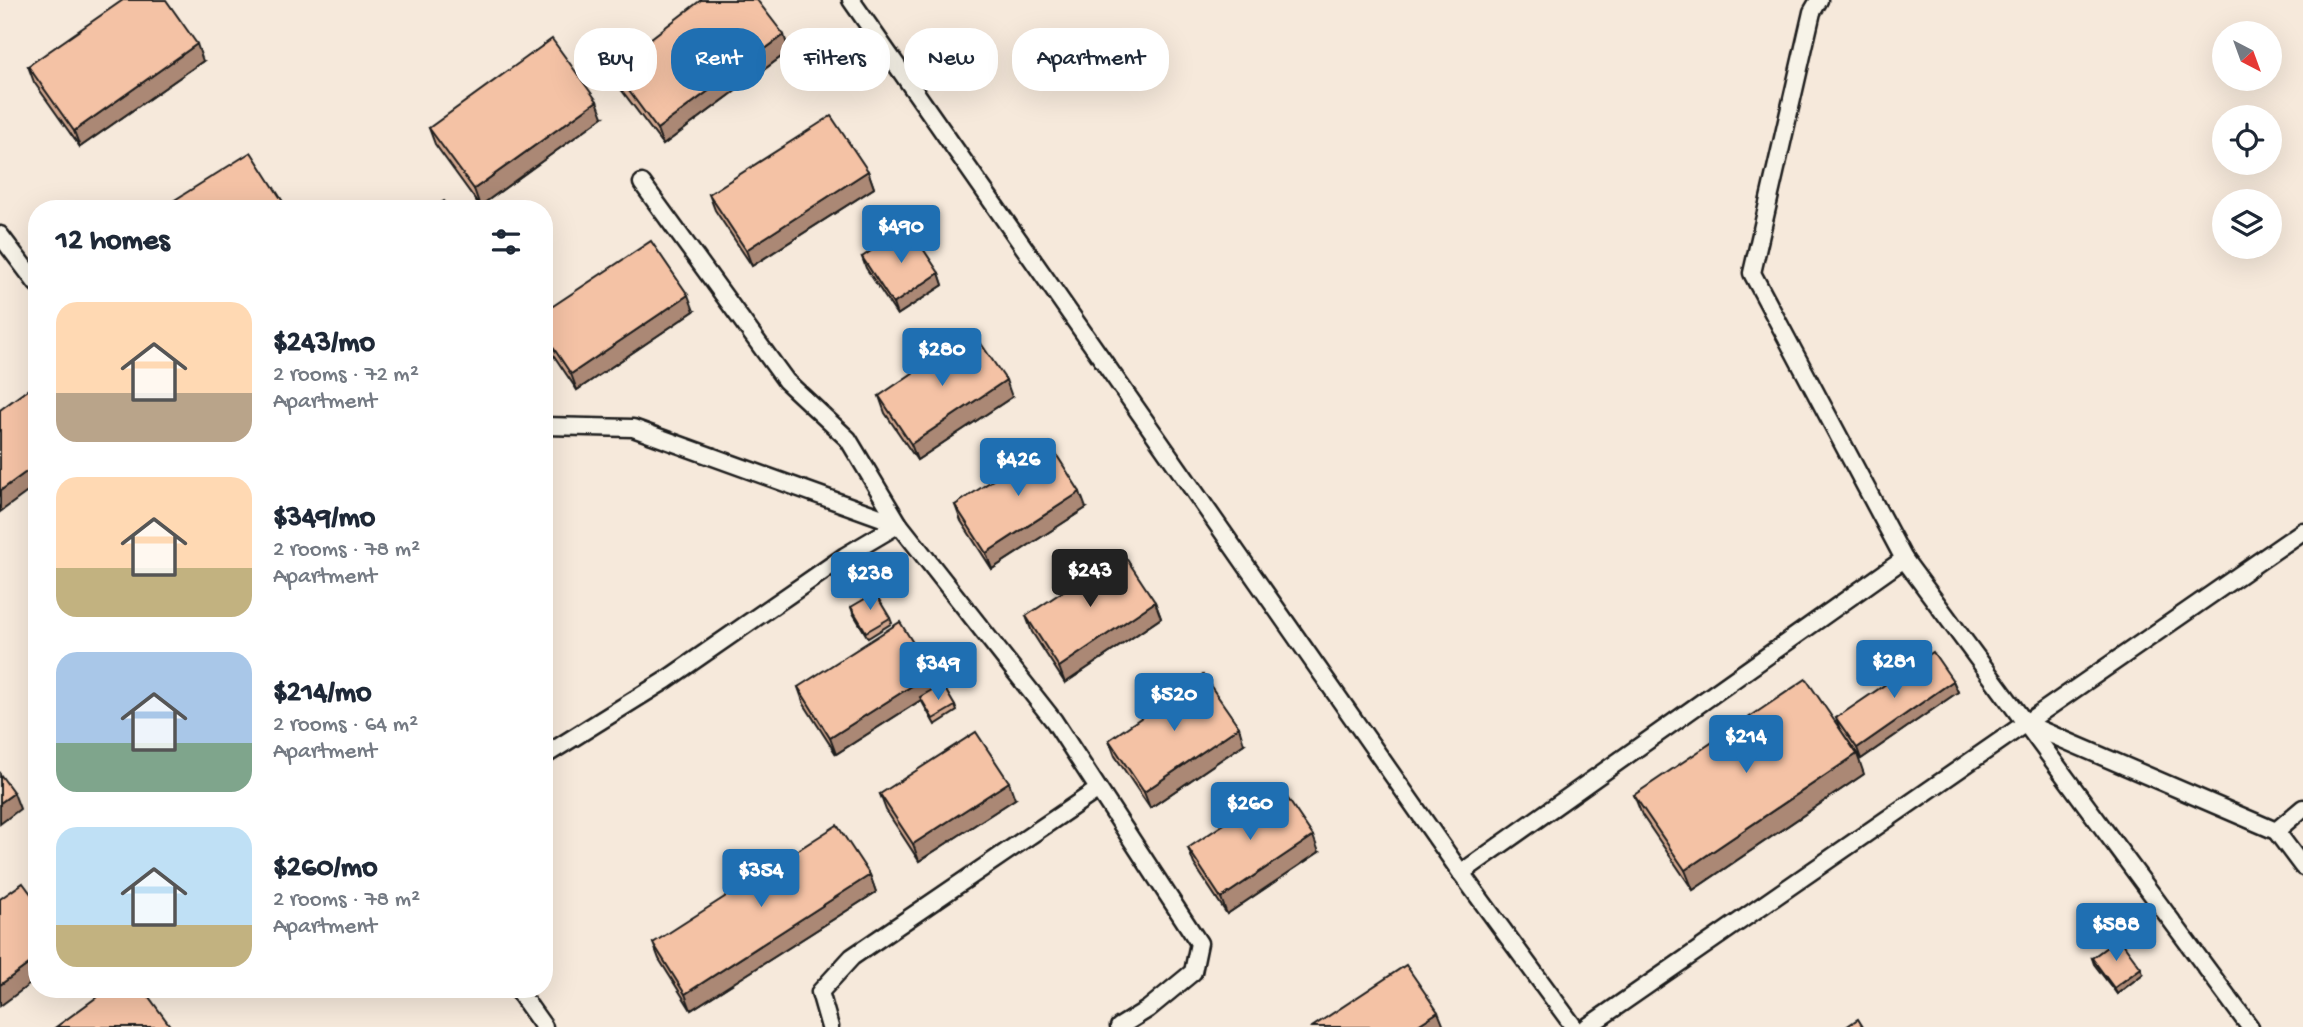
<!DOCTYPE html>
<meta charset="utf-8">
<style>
body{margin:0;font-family:"Gochi Hand",sans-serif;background:#f2f2f3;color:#1f2937;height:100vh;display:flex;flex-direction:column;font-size:26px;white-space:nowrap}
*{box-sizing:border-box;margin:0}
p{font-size:23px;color:#747a83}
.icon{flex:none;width:38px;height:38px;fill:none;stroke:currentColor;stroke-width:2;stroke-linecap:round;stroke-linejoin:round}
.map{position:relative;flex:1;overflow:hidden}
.side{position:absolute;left:28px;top:200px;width:525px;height:798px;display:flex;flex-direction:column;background:#fff;border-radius:28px;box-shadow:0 7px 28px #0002}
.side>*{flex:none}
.hud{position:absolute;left:574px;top:28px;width:665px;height:63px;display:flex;gap:14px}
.needle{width:46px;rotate:139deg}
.controls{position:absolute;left:2212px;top:21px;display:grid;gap:14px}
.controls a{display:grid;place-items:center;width:70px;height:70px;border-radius:50%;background:#fff;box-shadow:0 7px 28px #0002;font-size:35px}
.price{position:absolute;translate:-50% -60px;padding:0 16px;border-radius:7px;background:#1f6fb2;color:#fff;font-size:23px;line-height:46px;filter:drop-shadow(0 2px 4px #0008)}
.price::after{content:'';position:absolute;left:50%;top:42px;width:21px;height:16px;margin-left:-10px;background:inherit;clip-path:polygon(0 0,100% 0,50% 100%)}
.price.active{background:#222;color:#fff}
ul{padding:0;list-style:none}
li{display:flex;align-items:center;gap:21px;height:175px;padding:0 28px}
li span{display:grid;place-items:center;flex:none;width:196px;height:140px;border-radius:21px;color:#555}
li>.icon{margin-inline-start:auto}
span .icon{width:84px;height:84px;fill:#fffc;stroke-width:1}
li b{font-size:30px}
h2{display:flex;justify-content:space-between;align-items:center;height:84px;padding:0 28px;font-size:30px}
.chip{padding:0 24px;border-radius:28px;background:#fff;box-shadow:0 7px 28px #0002;font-size:24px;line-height:63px}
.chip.active{background:#1f6fb2;color:#fff}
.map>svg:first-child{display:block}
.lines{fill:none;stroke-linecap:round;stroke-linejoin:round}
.lane-casing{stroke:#1c1c1c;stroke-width:21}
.lane{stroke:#f7f3e8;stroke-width:16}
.wall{fill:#d2a78e;stroke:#1c1c1c;stroke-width:2}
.shaded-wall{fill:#ab8874;stroke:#1c1c1c;stroke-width:2}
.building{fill:#f4c2a5;stroke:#1c1c1c;stroke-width:2}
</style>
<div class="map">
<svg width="2303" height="1027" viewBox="0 0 2303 1027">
<rect width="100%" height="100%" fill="#f6e9db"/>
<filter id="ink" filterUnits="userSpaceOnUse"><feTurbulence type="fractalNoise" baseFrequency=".0143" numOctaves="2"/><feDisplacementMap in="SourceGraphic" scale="14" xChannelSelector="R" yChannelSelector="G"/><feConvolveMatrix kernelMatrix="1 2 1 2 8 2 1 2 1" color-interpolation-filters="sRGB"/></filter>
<g filter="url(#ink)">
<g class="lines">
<defs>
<g id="lane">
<polyline points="851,0 1461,873 1574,1027"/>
<polyline points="1819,0 1812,12 1752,273 1904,559"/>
<polyline points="642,183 786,381 848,439 899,524 1054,721 1199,943 1193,972 1148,1009 1119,1027"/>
<polyline points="0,235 37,284"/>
<polyline points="544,426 633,428 899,524"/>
<polyline points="2027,724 2276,831"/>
<polyline points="544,756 666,680 845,556 899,524"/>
<polyline points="2303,808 2276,831 2303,867"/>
<polyline points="1461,873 1904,559 2250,1027"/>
<polyline points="517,989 544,1027"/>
<polyline points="830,1027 820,992 852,957 1097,790"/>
<polyline points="1587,1027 2303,531"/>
</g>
</defs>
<use href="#lane" class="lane-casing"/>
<use href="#lane" class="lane"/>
</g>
<g class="wall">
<polygon points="789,51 663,145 617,84 612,68"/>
<polygon points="203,61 80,147 34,82 28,66"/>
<polygon points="603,117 480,206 435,144 429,128"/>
<polygon points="868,171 874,188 752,266 715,210 709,194"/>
<polygon points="862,257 939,273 943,285 897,315 866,268"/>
<polygon points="694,311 577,390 544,341 544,312"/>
<polygon points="879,396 1012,397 917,460 885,413"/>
<polygon points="955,505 1086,508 992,569 961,521"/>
<polygon points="1155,602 1161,618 1065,683 1032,632 1026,616"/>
<polygon points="851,607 890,618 892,623 868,638 853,613"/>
<polygon points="932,673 937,687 955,706 957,711 935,725 921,700 836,754 804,704 798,687"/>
<polygon points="1953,681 1958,692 1861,759 1840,730 1836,718"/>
<polygon points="1109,740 1244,744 1150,808 1115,756"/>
<polygon points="1864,774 1693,890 1642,815 1634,795"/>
<polygon points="880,794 1015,799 919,861 886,810"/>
<polygon points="1188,848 1319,852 1227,914 1194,864"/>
<polygon points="870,875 876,892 691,1010 659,959 653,943"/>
<polygon points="2092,958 2143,974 2117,994 2094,964"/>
</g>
<g class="shaded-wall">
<polygon points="784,35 789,51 663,145 657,129"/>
<polygon points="197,44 203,61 80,147 74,131"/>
<polygon points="597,101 603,117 480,206 474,189"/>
<polygon points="868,171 874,188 752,266 746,250"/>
<polygon points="939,273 943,285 897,315 893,304"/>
<polygon points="688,295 694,311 577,390 571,374"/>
<polygon points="1006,380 1012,397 917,460 911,444"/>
<polygon points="37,464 37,485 0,512 0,491"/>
<polygon points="1080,492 1086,508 992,569 986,553"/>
<polygon points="1155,602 1161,618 1065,683 1059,667"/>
<polygon points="932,673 938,689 836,754 830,738"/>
<polygon points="1953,681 1958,692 1861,759 1857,748"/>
<polygon points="1239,727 1244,744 1150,808 1144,792"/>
<polygon points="1857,754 1864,774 1693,890 1685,870"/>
<polygon points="1009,782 1015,799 919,861 913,844"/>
<polygon points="14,793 20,809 0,824 0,803"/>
<polygon points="1313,836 1319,852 1227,914 1221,898"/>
<polygon points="870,875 876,892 691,1010 685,994"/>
<polygon points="37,958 37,979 0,1006 0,985"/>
<polygon points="2141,968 2143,974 2117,994 2114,988"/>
<polygon points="1438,1012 1444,1027 1415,1027"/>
</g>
<g class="building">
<polygon points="123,0 166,0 197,44 74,131 28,66"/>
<polygon points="701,0 757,0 784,35 657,129 612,68"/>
<polygon points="552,39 597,101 474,189 429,128"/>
<polygon points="831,116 868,171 746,250 709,194"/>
<polygon points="251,152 287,208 162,208"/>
<polygon points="444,201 450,208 433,208"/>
<polygon points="908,226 939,273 893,304 862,257"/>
<polygon points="651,241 688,295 571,374 544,334 544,312"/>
<polygon points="973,332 1006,380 911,444 879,396"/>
<polygon points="30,388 37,397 37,464 0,491 0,410"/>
<polygon points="1049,443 1080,492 986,553 955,505"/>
<polygon points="1122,552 1155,602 1059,667 1026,616"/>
<polygon points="875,593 890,618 866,632 851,607"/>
<polygon points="900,622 932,673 830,738 798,687"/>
<polygon points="1933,652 1953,681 1857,748 1836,718"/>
<polygon points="1203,675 1239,727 1144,792 1109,740"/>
<polygon points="1806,679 1857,754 1685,870 1634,795"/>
<polygon points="942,684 955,706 933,719 920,697"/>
<polygon points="976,732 1009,782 913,844 880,794"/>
<polygon points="0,774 14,793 0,803"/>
<polygon points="1280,787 1313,836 1221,898 1188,848"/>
<polygon points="837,825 870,875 685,994 653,943"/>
<polygon points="23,883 37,902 37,958 0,985 0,899"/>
<polygon points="2119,938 2141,968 2114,988 2092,958"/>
<polygon points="1406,965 1438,1012 1415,1027 1312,1027"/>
<polygon points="108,989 143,989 171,1027 56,1027"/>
<polygon points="1858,1019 1863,1027 1846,1027"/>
</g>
</g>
</svg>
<div class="controls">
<a><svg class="needle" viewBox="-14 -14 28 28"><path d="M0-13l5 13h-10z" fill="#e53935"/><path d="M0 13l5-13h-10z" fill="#747a83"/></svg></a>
<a><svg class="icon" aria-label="locate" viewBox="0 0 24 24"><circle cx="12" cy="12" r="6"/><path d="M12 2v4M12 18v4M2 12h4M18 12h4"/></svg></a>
<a><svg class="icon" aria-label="layers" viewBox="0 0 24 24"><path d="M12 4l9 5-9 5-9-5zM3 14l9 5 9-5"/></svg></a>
</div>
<b class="price" style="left:901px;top:265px">$490</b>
<b class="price" style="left:942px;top:388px">$280</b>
<b class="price" style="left:1018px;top:498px">$426</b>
<b class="price active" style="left:1090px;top:609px">$243</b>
<b class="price" style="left:870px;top:612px">$238</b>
<b class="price" style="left:1894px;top:700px">$281</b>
<b class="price" style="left:938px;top:702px">$349</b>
<b class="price" style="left:1174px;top:733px">$520</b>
<b class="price" style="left:1746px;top:775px">$214</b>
<b class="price" style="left:1250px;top:842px">$260</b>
<b class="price" style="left:761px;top:909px">$354</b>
<b class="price" style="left:2116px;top:963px">$588</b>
<div class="hud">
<a class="chip">Buy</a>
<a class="chip active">Rent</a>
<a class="chip">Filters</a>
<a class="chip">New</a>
<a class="chip">Apartment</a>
</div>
<section class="side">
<h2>12 homes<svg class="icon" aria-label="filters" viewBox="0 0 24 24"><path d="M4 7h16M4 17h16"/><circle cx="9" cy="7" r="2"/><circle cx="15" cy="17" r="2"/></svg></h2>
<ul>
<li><span style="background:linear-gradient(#ffd9b3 65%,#b9a48a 0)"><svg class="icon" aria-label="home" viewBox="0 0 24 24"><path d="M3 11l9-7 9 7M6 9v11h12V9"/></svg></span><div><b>$243/mo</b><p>2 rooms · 72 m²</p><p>Apartment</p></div></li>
<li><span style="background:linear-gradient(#ffd9b3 65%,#c2b280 0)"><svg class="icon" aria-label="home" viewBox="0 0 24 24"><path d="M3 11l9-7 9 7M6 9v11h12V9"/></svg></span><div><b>$349/mo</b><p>2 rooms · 78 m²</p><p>Apartment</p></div></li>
<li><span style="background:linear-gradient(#a9c7e8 65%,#7fa58c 0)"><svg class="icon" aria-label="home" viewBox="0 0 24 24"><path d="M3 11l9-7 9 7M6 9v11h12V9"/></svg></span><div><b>$214/mo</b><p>2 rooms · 64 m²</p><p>Apartment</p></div></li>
<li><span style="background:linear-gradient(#bfe0f5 70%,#c2b280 0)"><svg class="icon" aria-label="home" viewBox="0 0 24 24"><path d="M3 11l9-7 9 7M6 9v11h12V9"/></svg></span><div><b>$260/mo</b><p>2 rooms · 78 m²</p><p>Apartment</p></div></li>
</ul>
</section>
</div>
